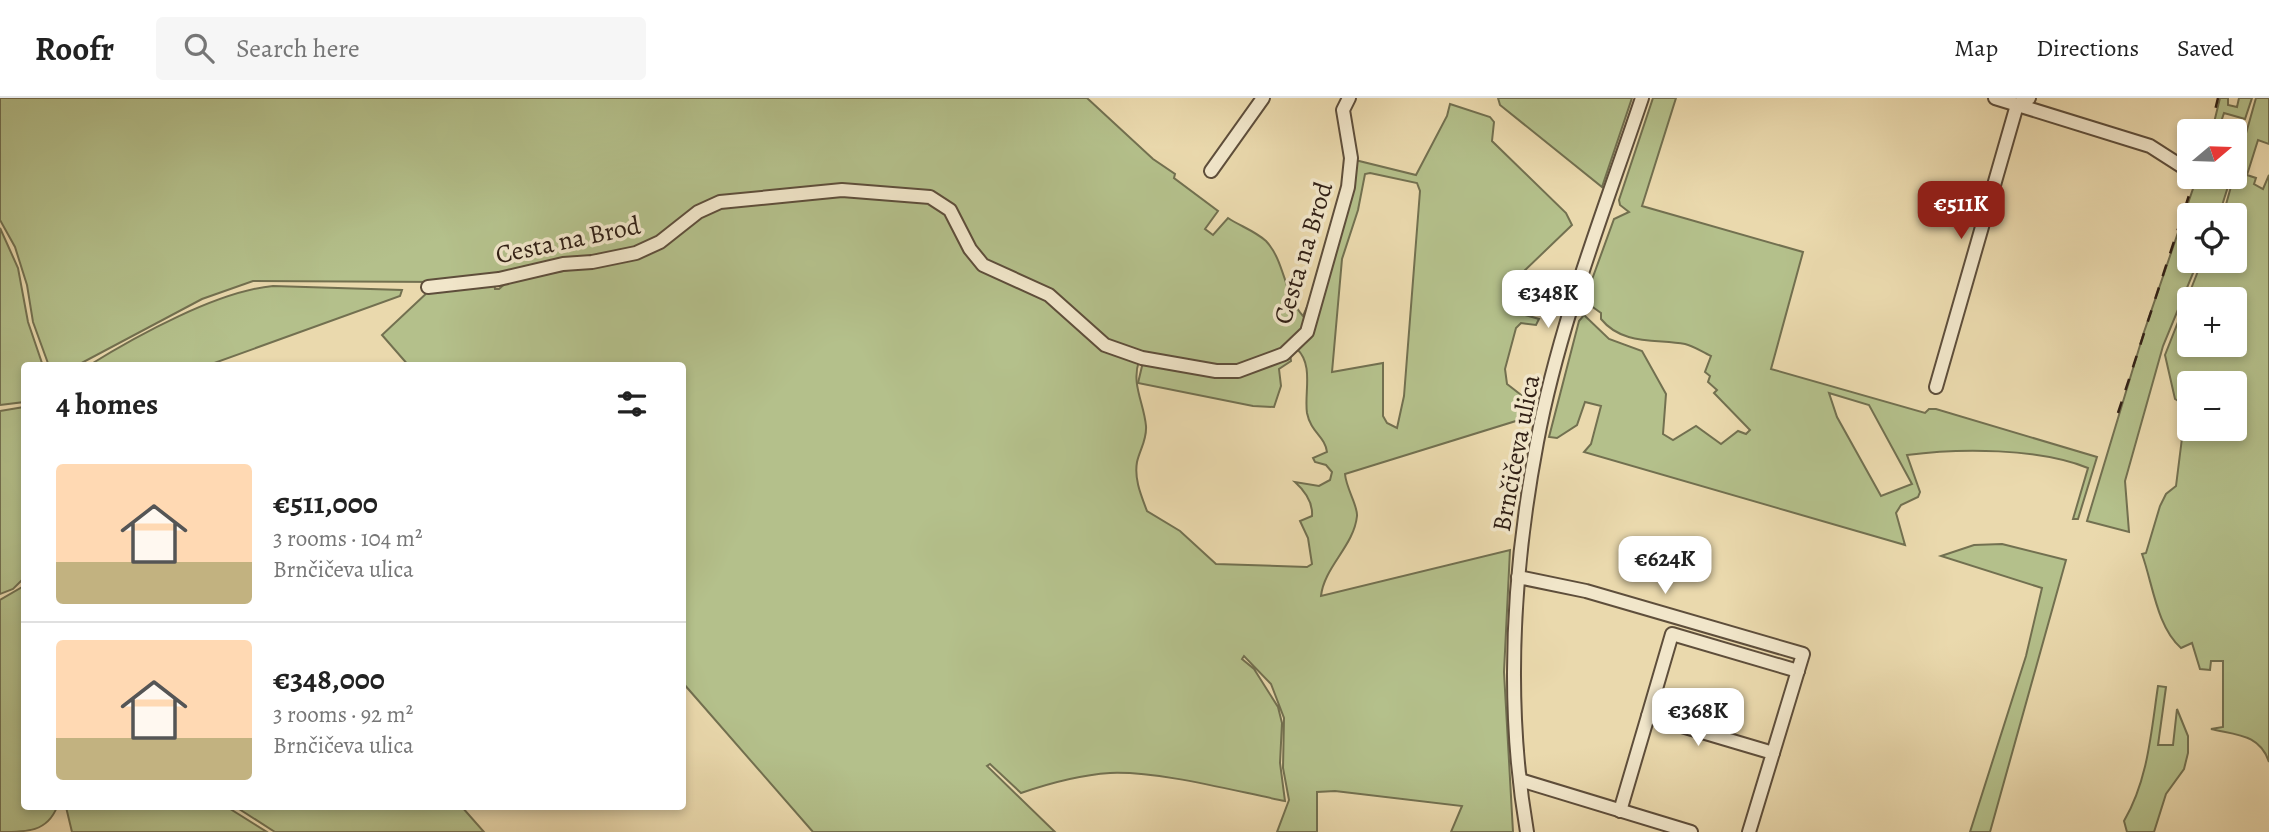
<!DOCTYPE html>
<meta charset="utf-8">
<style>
body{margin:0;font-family:Alegreya,serif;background:#f6f6f6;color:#222;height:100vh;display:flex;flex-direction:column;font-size:26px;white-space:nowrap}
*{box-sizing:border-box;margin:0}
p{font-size:23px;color:#767676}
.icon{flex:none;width:38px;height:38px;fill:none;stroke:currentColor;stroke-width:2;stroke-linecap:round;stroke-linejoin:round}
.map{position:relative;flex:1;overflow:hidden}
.drawer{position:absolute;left:21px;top:264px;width:665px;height:448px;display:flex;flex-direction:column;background:#fff;border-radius:7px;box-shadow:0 4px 10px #0003}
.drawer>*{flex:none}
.needle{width:46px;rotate:71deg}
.buttons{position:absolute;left:2177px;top:21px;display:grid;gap:14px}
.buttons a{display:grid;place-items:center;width:70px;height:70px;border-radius:7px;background:#fff;box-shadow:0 4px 10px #0003;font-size:35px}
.price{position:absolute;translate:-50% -60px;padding:0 16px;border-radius:14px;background:#fff;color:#222;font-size:23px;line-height:46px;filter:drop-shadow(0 2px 4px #0008)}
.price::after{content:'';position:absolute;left:50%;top:42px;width:21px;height:16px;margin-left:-10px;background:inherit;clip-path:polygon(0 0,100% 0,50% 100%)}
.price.current{background:#8f2418;color:#fff}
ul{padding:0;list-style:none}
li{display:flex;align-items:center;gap:21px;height:175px;padding:0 35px}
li+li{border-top:2px solid #e0e0e0}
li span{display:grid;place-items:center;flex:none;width:196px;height:140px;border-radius:7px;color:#555}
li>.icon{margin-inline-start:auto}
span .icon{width:84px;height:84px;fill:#fffc;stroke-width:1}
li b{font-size:30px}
h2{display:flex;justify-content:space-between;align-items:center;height:84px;padding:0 35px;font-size:30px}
header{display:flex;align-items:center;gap:42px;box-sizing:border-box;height:98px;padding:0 35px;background:#fff;border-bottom:2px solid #e0e0e0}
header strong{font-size:33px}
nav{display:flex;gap:38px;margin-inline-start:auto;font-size:24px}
.search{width:490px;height:63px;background:#f6f6f6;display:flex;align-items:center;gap:18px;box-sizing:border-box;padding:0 24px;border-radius:7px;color:#767676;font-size:26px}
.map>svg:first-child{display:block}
.green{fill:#b4c08b;stroke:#727050;stroke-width:2;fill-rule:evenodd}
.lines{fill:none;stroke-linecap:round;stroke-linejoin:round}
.minor-casing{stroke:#5e4e3b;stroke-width:16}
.minor{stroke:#f1e6ca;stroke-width:12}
.rail{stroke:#301f15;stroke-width:2.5;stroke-dasharray:12 12;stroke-linecap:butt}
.labels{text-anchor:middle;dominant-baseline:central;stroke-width:7;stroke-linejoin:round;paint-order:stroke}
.street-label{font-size:26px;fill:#301f15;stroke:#f1e6ca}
</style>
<header>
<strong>Roofr</strong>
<div class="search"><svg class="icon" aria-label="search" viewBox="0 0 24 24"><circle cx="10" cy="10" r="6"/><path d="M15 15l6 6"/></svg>Search here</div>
<nav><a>Map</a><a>Directions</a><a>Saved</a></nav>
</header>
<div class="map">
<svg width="2269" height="734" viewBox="0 0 2269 734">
<rect width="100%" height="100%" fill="#ead9ad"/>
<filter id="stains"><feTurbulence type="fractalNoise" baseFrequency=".00286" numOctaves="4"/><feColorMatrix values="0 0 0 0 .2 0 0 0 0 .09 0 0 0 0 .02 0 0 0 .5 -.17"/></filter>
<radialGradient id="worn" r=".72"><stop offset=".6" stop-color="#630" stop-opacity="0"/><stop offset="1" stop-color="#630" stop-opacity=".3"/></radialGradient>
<g class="green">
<path d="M0,0H1087L1153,61L1175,76L1174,80L1218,113L1205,131L1213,137L1228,120C1240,128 1255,133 1266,143C1285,163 1284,197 1303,218L1311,200L1306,228L1276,257L1223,270L1132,255L1112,247L1060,201L988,167L929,95L726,99L660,140L630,153L441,184L253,183L202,201L76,268H49L33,224L27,187L15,149L0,122Z"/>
<polygon points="1498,0 1632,0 1602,89 1500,7"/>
<path d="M1653,0H1676L1642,108L1803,154L1771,271L1925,315L1929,311H1936L2097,359L2078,421H2073L2088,370C2038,350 1960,350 1907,357L1920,394L1918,399L1901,407L1896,415L1905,447L1584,354L1591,346L1601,308L1585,304L1577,327L1557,340L1549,339L1579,223L1584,217L1609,241L1642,253L1666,296L1663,336L1673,342L1696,328L1721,346L1738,333L1746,336L1750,332L1714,295L1717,292L1708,284L1710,278L1705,274L1711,258C1702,254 1694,248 1685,246C1655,241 1622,247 1601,221V215L1587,205L1586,198L1614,121L1629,114L1620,107L1619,102ZM1829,295L1869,307L1912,386L1881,398L1837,319Z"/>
<polygon points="2220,0 2228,0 2228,7 2237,9 2239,0 2252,0 2245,21 2224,15 2218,33 2212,33"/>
<path d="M2256,0H2269V46L2258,42L2247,77L2256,80L2254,86L2263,91L2269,77V664C2260,636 2236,637 2211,631L2223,629V563H2211L2210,572L2200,571L2192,545L2181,550C2157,529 2153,487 2142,456L2146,455L2160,408L2166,396L2176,388L2186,308L2175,301L2165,257L2202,163H2235V117H2223ZM2235,201V247H2189V201ZM2189,285H2235V331H2189Z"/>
<path d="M1450,6L1490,19L1494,24L1492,43L1566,115L1572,127L1521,176L1503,204L1508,212L1539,221L1536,227L1521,225L1516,230L1505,271L1507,286L1525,300L1524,308L1534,310L1532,318L1345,376C1346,390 1358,408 1357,418C1354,448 1324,469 1321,498L1510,452L1504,574L1513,734H1451L1462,708L1335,693L1317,694V734H1277L1289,702L1283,670L1284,620L1271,586L1244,558L1242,561L1254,571L1278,609L1282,625L1280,665L1285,703C1234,693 1161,673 1110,675C1079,677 1050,685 1021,695L990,666L987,668L1055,734H813L683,585L682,268H409L382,237L430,192L494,185L495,191H499L508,183L623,162L706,111L811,97L918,101L946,112L966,150L1139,263C1131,286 1144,305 1146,328C1147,342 1140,351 1137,364C1134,381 1141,397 1147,413L1180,433L1216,466L1307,469L1312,466L1308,440L1300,423L1312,418C1313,405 1305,393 1295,384L1319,388L1330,382L1332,374L1326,367L1315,364L1313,360L1327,354C1325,338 1311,335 1307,315C1304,295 1314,267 1297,251L1355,62L1416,77L1447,18ZM1370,75L1417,85L1420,93L1404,298L1397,330L1387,325L1383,318V265L1332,274L1342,161L1358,112L1365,76Z"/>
<polygon points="2197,79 2231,79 2219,117 2189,117 2189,163 2198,163 2163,248 2125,383 2129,434 2087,423 2144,234"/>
<polygon points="0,130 18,170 28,224 43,268 24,268 24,304 0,307"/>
<path d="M273,188L402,192L400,198L206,268H88C136,238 218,193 273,188Z"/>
<polygon points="1290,256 1291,263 1279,271 1281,288 1274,309 1253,308 1138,285 1143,264 1206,275"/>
<polygon points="24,309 24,480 13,491 0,496 0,313"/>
<polygon points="2002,446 2066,462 1990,734 1970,734 2026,558 2042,490 1941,458 1974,447"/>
<path d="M24,488V709H57C47,734 27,734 0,734V502Z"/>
<path d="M2158,588L2166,589L2158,647H2173L2177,611L2188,638V655L2184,671L2166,696L2154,734H2127L2124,723C2148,682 2151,635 2158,588Z"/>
<polygon points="66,709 227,709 267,734 72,734"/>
<polygon points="236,709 462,709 484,734 275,734"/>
</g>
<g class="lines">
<defs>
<g id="minor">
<polyline points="1995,0 2150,48 2189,73"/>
<polyline points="1211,73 1263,0"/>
<polyline points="428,189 499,181 563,166 592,164 636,155 660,144 698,114 720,104 842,92 930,99 950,112 970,151 983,167 1049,197 1105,247 1142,260 1216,273 1238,273 1284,256 1307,234 1348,89 1351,60 1343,12 1349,0"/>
<polyline points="1936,289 2017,7 2029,0"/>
<polyline points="1518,479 1586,493 1803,556 1773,655"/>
<polyline points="1648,618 1672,536 1798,573"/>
<polyline points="1520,682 1691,734"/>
<polyline points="1620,713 1648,618 1773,655 1749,734"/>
<path d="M1527,734C1505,606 1513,471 1537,344C1559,227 1604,113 1642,0"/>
</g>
</defs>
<use href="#minor" class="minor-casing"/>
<use href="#minor" class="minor"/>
<g class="rail">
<polyline points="2210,33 2218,0"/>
<polyline points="2118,315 2195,79"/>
</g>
</g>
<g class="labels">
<g class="street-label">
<text transform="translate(568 142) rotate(-12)">Cesta na Brod</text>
<text transform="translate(1303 155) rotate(-73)">Cesta na Brod</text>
<text transform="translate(1516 355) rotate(-79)">Brnčičeva ulica</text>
</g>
</g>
<rect width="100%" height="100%" filter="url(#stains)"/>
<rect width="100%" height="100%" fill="url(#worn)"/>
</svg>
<div class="buttons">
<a><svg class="needle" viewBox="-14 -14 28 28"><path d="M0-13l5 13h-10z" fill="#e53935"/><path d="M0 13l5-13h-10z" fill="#767676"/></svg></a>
<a><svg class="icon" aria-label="locate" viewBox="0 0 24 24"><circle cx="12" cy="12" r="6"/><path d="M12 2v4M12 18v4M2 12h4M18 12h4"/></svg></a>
<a>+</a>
<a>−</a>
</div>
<b class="price current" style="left:1961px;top:143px">€511K</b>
<b class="price" style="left:1548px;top:232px">€348K</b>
<b class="price" style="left:1665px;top:498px">€624K</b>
<b class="price" style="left:1698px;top:650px">€368K</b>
<section class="drawer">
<h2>4 homes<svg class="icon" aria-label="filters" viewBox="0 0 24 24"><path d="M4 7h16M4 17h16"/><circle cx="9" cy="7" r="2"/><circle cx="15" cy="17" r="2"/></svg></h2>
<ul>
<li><span style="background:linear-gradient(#ffd9b3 70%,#c2b280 0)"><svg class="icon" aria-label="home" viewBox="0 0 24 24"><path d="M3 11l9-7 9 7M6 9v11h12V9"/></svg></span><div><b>€511,000</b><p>3 rooms · 104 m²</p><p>Brnčičeva ulica</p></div></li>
<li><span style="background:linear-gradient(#ffd9b3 70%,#c2b280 0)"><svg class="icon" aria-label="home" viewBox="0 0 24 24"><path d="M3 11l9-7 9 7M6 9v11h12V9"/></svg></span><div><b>€348,000</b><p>3 rooms · 92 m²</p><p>Brnčičeva ulica</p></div></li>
</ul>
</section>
</div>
